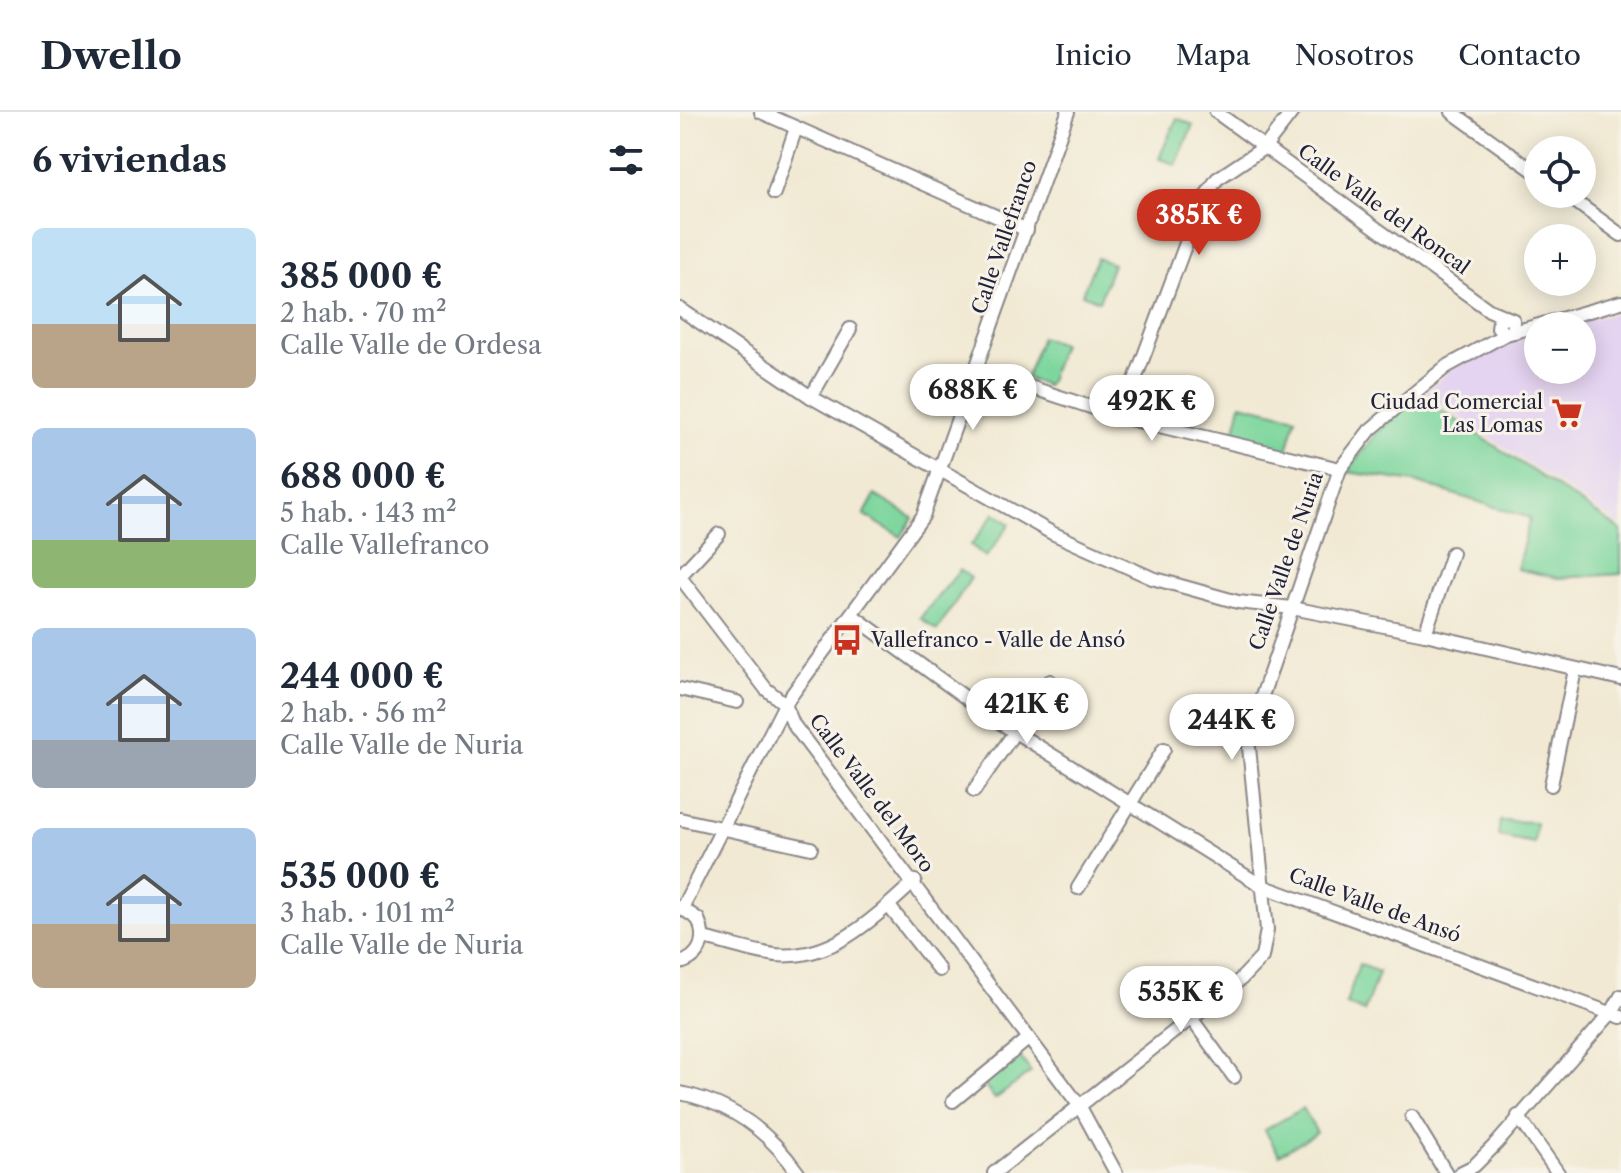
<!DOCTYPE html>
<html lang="es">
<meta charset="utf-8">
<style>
body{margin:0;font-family:"Libre Caslon Text",serif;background:#f6f6f7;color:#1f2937;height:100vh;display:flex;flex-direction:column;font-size:30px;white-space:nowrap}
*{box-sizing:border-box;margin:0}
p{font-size:26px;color:#747a83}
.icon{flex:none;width:44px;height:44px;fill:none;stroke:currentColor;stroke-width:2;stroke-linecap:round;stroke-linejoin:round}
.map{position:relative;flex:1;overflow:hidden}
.side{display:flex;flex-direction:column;background:#fff;width:680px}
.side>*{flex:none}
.controls{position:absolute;left:844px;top:24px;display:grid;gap:16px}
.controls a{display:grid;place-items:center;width:72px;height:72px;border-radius:50%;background:#fff;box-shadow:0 4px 20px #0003;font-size:40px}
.price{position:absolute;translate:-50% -68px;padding:0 18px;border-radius:28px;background:#fff;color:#222;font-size:26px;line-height:52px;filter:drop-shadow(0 2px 4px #0008)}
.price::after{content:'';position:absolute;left:50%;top:48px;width:24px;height:18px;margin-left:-12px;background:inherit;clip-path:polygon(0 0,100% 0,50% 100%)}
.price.active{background:#c8321e;color:#fff}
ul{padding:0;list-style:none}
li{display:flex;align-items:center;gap:24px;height:200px;padding:0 32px}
li span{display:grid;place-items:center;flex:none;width:224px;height:160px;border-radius:12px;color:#555}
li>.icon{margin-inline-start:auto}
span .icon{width:96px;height:96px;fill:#fffc;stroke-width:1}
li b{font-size:34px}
h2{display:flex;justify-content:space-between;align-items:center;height:96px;padding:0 32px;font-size:34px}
header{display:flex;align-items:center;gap:48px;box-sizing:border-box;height:112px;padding:0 40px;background:#fff;border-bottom:2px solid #e0e1e3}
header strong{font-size:38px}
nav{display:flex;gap:44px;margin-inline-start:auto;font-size:28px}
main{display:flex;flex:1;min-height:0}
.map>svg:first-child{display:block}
.built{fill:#e4d3f1}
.green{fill:#7bd69c;stroke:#4e7c6c;stroke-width:2}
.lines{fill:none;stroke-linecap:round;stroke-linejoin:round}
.minor-casing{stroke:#8a8687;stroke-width:16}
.minor{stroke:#fff;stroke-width:12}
.labels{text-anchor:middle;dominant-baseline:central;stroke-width:6;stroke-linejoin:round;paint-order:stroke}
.street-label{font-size:20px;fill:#22223b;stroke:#f7f3e8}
.poi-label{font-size:20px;fill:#22223b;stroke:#f7f3e8;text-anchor:end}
</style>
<header>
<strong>Dwello</strong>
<nav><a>Inicio</a><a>Mapa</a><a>Nosotros</a><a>Contacto</a></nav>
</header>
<main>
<section class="side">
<h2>6 viviendas<svg class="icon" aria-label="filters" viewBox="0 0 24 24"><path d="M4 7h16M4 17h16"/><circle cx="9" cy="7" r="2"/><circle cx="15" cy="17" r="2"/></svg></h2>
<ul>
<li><span style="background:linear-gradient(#bfe0f5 60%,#b9a48a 0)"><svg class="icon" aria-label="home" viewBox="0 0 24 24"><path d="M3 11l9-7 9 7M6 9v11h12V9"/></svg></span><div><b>385 000 €</b><p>2 hab. · 70 m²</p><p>Calle Valle de Ordesa</p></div></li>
<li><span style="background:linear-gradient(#a9c7e8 70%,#8fb573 0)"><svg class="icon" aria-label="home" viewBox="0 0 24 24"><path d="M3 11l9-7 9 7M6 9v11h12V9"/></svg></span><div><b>688 000 €</b><p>5 hab. · 143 m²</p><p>Calle Vallefranco</p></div></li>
<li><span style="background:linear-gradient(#a9c7e8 70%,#9aa5b1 0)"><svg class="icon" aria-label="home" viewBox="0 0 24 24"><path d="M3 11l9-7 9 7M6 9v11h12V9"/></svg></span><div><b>244 000 €</b><p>2 hab. · 56 m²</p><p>Calle Valle de Nuria</p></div></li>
<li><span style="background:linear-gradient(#a9c7e8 60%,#b9a48a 0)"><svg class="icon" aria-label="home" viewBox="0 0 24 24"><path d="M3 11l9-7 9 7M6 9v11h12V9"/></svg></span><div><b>535 000 €</b><p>3 hab. · 101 m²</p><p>Calle Valle de Nuria</p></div></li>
</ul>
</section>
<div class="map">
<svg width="941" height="1061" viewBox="0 0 941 1061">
<rect width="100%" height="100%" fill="#f7f3e8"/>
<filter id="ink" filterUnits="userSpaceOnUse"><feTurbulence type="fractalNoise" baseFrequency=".0125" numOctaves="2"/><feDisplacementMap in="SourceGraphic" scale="16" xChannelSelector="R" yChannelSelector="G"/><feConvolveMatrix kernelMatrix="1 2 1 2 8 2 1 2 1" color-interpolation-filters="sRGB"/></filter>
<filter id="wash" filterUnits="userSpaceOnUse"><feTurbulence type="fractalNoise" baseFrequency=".006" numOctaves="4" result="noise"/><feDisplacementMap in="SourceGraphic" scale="32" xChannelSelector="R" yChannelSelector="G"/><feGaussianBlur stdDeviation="1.8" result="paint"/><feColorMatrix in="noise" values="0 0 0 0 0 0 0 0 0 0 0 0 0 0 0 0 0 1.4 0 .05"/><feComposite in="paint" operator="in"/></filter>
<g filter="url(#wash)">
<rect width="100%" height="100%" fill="#f1e9d3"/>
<polygon class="built" points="941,200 941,414 744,281 770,259 811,233 858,219 858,258 902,258 902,214 881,214"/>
<g class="green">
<polygon points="497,6 513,13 496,53 479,46"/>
<polygon points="417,146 433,152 419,189 402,182"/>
<polygon points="361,225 382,232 367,274 346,266"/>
<polygon points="739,283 941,418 941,462 878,466 837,457 850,406 735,370 667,360 694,324"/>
<polygon points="561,292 616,305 607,339 553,326"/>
<polygon points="195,383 233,406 221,425 184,403"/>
<polygon points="315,401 330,412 306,445 291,433"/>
<polygon points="280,458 291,466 257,518 240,506"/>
<polygon points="820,709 856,710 854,731 818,724"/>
<polygon points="679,852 699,860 684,900 666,892"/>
<polygon points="338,942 351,960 315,987 302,970"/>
<polygon points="623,996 637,1021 599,1043 585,1018"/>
</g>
</g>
<g filter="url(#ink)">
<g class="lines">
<defs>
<g id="minor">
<polyline points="81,0 347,118"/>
<polyline points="536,0 809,198 833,208 834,220 826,222 818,216 819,209 826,206"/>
<polyline points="772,0 858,62"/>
<polyline points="94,81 116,16"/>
<polyline points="885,82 941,123"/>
<polyline points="0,197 131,285 372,421 472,466 558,490 612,496 745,522 941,567"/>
<polyline points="834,220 941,190"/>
<polyline points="298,258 441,305 660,357"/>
<polyline points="131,285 170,217"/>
<polyline points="441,305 521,91 537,67 585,35 612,0"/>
<polyline points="0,464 39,422"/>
<polyline points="0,465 86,577 105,592 113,612 399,993 436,1061"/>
<polyline points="172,503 319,610 582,774 941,905"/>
<polyline points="745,522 772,441"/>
<polyline points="0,577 57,590"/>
<polyline points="871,673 895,558"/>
<polyline points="294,679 370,569"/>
<polyline points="0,707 131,736"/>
<polyline points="398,776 484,637"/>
<polyline points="208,793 259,858"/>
<path d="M0,795L18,807C27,827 21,845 0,851"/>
<polyline points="2,796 105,592 243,404 388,0"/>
<path d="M23,826C47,831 72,840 96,843C154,848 195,805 235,769"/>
<polyline points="467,863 511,906 554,965"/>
<path d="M0,981C50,991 89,1019 118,1061"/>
<polyline points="273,989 348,927"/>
<polyline points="838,1004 878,1061"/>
<polyline points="732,1005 766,1061"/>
<polyline points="314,1061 561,867 582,845 587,818 568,625 660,357 690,318 723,290 766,255 826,222"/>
<polyline points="780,1061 794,1054 817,1031 932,900 941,884"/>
</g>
</defs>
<use href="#minor" class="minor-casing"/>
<use href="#minor" class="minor"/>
</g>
</g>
<defs>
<symbol id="supermarket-bare" viewBox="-9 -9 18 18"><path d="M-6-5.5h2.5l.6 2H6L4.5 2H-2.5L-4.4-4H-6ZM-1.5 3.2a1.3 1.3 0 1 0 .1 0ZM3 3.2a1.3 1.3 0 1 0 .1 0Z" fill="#c8321e" stroke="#f7f3e8" stroke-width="2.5" paint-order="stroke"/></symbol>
<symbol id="bus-bare" viewBox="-9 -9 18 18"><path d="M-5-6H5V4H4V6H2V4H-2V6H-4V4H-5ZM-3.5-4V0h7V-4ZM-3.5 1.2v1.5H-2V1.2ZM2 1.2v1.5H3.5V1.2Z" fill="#c8321e" stroke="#f7f3e8" stroke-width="2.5" paint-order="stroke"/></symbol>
</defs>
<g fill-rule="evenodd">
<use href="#supermarket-bare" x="865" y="279" width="44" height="44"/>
<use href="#bus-bare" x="145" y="506" width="44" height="44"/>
</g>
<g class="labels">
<g class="street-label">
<text transform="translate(704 97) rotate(36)">Calle Valle del Roncal</text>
<text transform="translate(324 125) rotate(-71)">Calle Vallefranco</text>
<text transform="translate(606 449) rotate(-71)">Calle Valle de Nuria</text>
<text transform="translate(192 681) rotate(53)">Calle Valle del Moro</text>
<text transform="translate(695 793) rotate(20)">Calle Valle de Ansó</text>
</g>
<g class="poi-label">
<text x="863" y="290">Ciudad Comercial<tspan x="863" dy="23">Las Lomas</tspan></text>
<text x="191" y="528" text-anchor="start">Vallefranco - Valle de Ansó</text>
</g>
</g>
</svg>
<div class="controls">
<a><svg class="icon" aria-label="locate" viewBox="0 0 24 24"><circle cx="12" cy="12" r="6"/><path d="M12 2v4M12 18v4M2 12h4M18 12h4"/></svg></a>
<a>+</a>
<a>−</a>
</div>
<b class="price active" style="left:519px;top:145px">385K €</b>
<b class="price" style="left:293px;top:320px">688K €</b>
<b class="price" style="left:472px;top:331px">492K €</b>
<b class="price" style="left:347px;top:634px">421K €</b>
<b class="price" style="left:552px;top:650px">244K €</b>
<b class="price" style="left:501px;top:922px">535K €</b>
</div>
</main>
